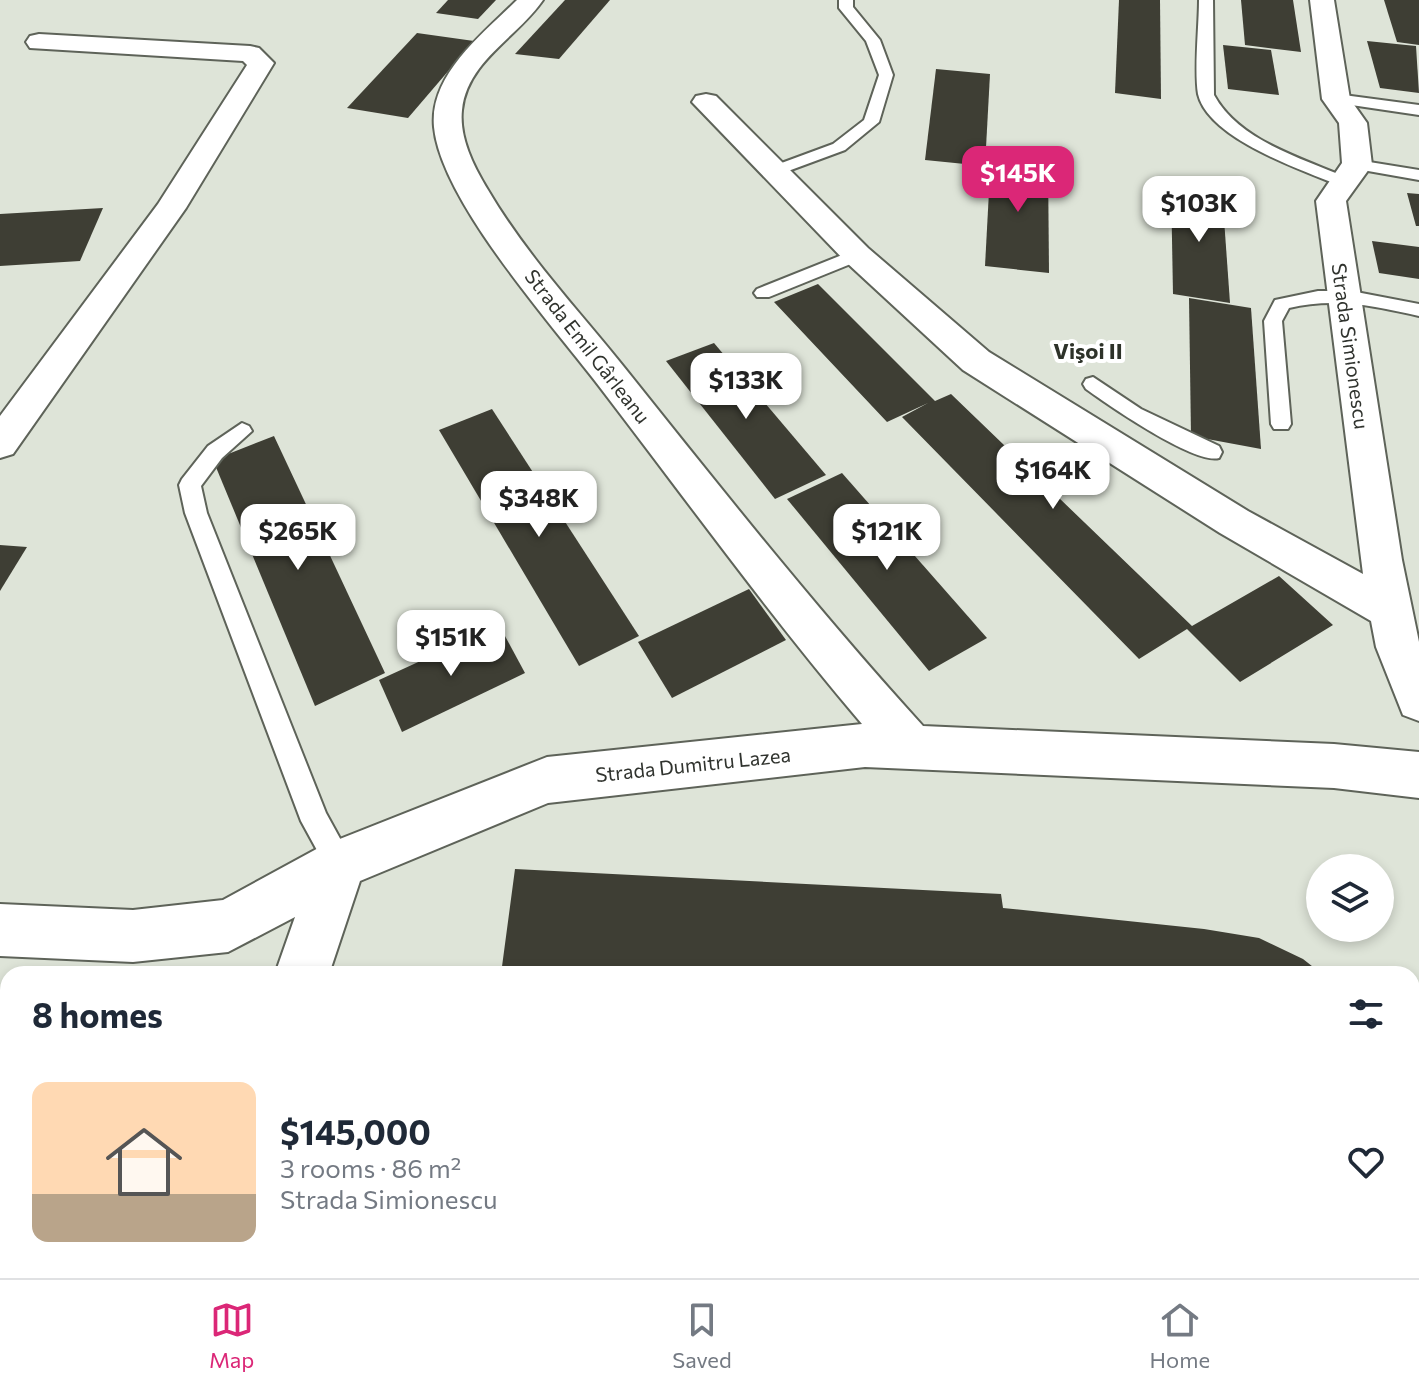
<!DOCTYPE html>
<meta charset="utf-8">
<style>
body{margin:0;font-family:Commissioner,sans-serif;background:#f2f2f3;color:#1f2937;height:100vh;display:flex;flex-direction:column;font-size:30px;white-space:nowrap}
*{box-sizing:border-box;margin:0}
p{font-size:26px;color:#747a83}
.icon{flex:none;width:44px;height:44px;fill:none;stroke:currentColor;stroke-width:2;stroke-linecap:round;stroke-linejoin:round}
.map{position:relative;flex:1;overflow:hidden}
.side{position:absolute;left:0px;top:966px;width:1420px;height:312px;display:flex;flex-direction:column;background:#fff;border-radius:24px 24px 0 0;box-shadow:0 4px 12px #0003}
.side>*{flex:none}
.tools{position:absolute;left:1306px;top:854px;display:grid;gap:16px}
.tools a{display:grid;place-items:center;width:88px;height:88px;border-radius:50%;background:#fff;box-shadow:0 4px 12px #0003;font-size:40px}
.price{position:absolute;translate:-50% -68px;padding:0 18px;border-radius:16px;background:#fff;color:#222;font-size:26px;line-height:52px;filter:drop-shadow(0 2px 4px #0008)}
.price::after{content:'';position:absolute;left:50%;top:48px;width:24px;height:18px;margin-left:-12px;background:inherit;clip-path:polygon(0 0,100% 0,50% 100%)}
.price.current{background:#db2777;color:#fff}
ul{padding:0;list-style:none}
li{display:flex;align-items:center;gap:24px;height:200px;padding:0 32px}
li span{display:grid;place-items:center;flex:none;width:224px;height:160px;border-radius:16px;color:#555}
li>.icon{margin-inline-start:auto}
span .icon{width:96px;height:96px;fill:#fffc;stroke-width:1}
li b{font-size:34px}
h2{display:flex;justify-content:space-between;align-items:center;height:96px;padding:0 32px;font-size:34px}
.menu{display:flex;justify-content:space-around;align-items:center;height:112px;border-top:2px solid #e0e1e3;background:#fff;font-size:22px;color:#747a83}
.menu a{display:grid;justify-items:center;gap:4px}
.menu .current{color:#db2777}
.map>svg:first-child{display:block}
.building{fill:#3e3e34}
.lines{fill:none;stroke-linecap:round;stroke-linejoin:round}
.lane-casing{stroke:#5e6359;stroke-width:4}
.street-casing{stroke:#5e6359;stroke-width:4}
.lane{fill:#fff;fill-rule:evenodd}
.street{fill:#fff;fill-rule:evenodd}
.labels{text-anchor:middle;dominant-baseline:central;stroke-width:8;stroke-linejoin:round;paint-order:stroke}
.street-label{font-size:20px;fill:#30332e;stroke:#fff}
.neighbourhood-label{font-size:22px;font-weight:bold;fill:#2d3229;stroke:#fff}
</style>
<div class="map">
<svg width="1419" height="1278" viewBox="0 0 1419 1278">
<rect width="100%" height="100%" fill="#dee4d8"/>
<g class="building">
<polygon points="448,0 496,0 478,19 436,13"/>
<polygon points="565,0 610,0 559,59 515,54"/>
<polygon points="1119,0 1160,0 1161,99 1115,93"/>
<polygon points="1241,0 1293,0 1301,52 1245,45"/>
<polygon points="1384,0 1419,0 1419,45 1397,42"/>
<polygon points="417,33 474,41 408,118 347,108"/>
<polygon points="1367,41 1416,46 1419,93 1380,88"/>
<polygon points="1223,45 1271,50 1279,95 1228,89"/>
<polygon points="936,69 990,74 985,166 925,160"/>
<polygon points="991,154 1048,160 1049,273 985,266"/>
<polygon points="1171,184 1222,191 1230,303 1173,294"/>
<polygon points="1407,193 1419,194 1419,226 1416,226"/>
<polygon points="103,208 80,261 0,266 0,214"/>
<polygon points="1372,241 1419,247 1419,279 1379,273"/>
<polygon points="818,284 935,401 951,394 1192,626 1279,576 1333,625 1240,682 1187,629 1139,659 902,417 928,403 887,422 774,302"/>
<polygon points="1189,298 1251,308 1261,449 1191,436"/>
<polygon points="714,343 826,475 775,499 666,361"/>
<polygon points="492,409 639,636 579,666 439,430"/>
<polygon points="274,436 385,673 315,706 213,460"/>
<polygon points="842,473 987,638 929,671 787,499"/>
<polygon points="0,545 27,547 0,591"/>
<polygon points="749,589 786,640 672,698 638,642"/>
<polygon points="499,625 525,673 402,732 379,680"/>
<polygon points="515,869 1001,894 1003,908 1204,929 1259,938 1303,959 1322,974 732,974 659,969 659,974 501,974"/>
<polygon points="1412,1099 1419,1113 1419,1278 1315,1278 1315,1270 1412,1270"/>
<polygon points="8,1149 8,1270 47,1270 44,1278 0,1278 0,1167"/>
<polygon points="359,1270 461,1270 459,1278 357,1278"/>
</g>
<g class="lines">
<defs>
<g id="lane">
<polygon points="839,0 853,0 853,7 880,40 893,75 879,122 845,150 780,174 768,174 768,168 833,144 864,120 879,75 866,41 839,8"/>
<path d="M1199,0H1213L1214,95C1239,141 1302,158 1348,178L1350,181L1348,184H1336C1299,169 1208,138 1198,94C1194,70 1199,26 1199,0Z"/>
<polygon points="1336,94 1419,105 1419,115 1331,102 1328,99"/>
<polygon points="1357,160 1419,170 1419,180 1351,168 1351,162"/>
<polygon points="857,249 863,251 866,255 863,259 769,297 757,297 754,293 757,289"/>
<path d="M1318,291H1351L1419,304V316C1375,306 1334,297 1289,308L1282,321L1291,424L1288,429H1274L1271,424L1264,321L1275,300Z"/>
<path d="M1093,377L1141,409L1219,446L1222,452L1219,458C1195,465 1108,405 1086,389L1083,384L1086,379Z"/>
<polygon points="242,423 249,426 252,431 222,458 201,486 207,513 326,813 354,864 350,874 340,878 330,874 301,821 185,513 179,485 182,479 208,446"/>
<polygon points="505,1270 539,1270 537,1278 503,1278"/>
<polygon points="1075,1270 1109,1270 1108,1278 1074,1278"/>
</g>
<g id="street">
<path d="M517,0H543C518,37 467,61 462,110C459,138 474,167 488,190C528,258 583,315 632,377C727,496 821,614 923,726L1334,744L1419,752V798L1334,788L865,767L548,803L360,881L329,974H275L295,917L228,952L133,962L0,956V904L133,910L223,900L322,846L547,757L862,724C770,616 688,502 602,390C556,329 441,202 434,127C429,74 484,33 517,0Z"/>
<polygon points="1310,0 1334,0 1350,99 1367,123 1372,165 1346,201 1402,560 1419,642 1419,721 1403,715 1376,647 1371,621 1220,533 963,370 846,262 692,102 696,96 706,94 716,96 868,248 989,352 1248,511 1363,574 1316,201 1342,163 1339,123 1322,99"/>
<polygon points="39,34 250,46 259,48 274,63 186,208 13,454 0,458 0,416 158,204 247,65 243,61 30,48 26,42 30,36"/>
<polygon points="178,1270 242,1270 239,1278 175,1278"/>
</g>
</defs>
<use href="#lane" class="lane-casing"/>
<use href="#street" class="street-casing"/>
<use href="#lane" class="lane"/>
<use href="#street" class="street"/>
</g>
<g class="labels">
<g class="street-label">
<text transform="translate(588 346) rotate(52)">Strada Emil Gârleanu</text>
<text transform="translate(1351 346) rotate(82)">Strada Simionescu</text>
<text transform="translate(693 764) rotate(-6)">Strada Dumitru Lazea</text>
</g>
<g class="neighbourhood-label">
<text x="1088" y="350">Vişoi II</text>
</g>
</g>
</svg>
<div class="tools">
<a><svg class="icon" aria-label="layers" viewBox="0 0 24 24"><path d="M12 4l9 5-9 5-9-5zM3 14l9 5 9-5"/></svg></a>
</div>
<b class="price current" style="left:1018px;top:214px">$145K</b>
<b class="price" style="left:1199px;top:244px">$103K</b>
<b class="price" style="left:746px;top:421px">$133K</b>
<b class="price" style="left:1053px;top:511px">$164K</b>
<b class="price" style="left:539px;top:539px">$348K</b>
<b class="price" style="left:298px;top:572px">$265K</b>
<b class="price" style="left:887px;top:572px">$121K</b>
<b class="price" style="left:451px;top:678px">$151K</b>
<section class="side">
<h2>8 homes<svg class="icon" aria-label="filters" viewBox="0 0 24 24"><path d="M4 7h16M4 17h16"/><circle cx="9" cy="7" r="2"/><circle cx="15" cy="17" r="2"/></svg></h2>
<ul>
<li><span style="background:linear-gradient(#ffd9b3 70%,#b9a48a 0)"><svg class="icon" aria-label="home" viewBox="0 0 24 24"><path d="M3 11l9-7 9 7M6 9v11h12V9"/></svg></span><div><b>$145,000</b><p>3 rooms · 86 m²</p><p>Strada Simionescu</p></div><svg class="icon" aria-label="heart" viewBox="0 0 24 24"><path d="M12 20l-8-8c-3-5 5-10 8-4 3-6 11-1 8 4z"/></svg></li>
</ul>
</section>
</div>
<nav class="menu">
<a class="current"><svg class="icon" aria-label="map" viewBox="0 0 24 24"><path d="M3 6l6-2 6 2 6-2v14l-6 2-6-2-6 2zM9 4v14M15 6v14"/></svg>Map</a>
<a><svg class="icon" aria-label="saved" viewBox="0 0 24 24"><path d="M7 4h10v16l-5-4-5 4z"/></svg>Saved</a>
<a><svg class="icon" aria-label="home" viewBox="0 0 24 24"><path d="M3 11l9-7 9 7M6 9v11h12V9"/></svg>Home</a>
</nav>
